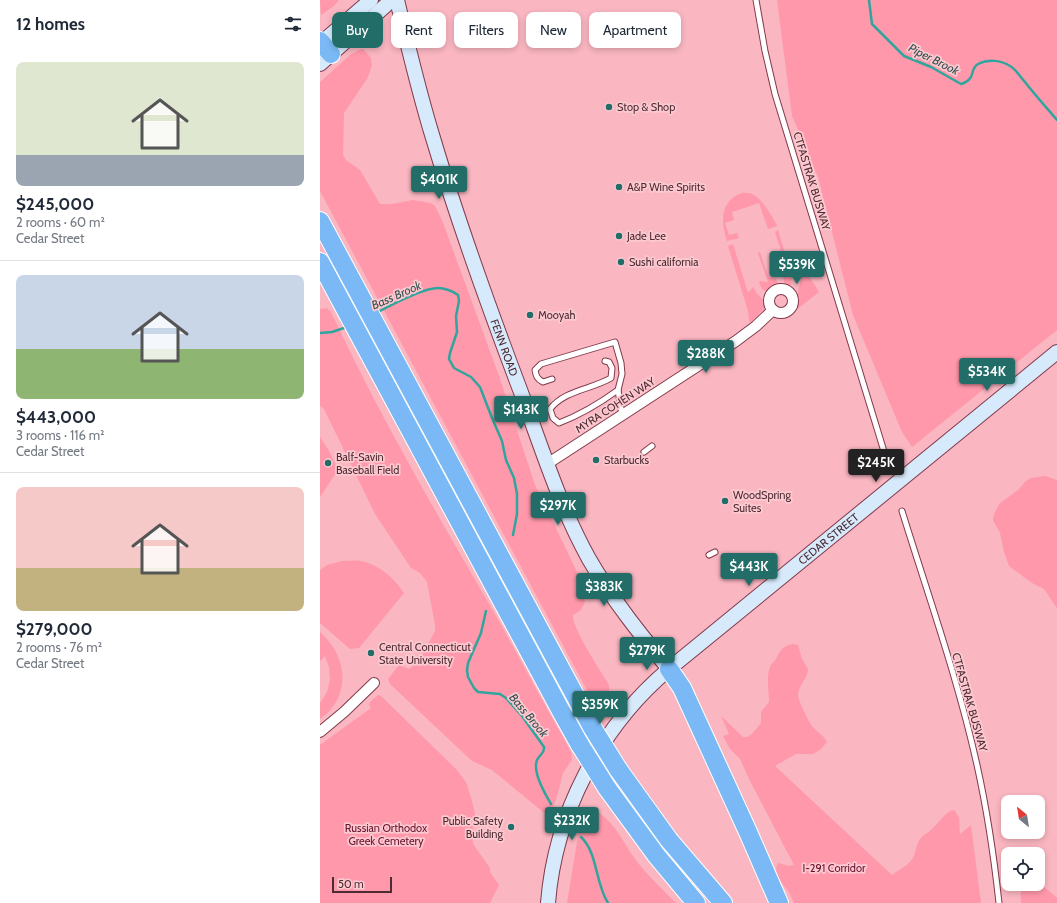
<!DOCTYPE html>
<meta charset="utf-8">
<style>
body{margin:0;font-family:Cabin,sans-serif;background:#f6f6f7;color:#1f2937;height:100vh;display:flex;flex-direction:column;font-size:15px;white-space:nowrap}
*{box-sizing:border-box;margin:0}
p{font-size:13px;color:#747a83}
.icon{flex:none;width:22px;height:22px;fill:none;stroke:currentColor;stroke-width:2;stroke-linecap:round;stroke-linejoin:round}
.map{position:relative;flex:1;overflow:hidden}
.side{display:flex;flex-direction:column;background:#fff;width:320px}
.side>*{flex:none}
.top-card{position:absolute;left:12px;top:12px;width:380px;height:36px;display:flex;gap:8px}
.needle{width:26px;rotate:330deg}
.buttons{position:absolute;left:681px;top:795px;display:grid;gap:8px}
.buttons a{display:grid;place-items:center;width:44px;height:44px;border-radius:8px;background:#fff;box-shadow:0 2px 6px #0003;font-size:20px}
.scale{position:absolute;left:12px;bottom:10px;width:60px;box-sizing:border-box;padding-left:4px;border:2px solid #4c2b31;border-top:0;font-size:11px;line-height:14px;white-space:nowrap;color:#4c2b31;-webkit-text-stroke:3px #fdc9d1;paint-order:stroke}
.price{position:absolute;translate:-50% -34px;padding:0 9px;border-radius:4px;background:#236d68;color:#fff;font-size:13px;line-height:26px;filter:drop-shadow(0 1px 2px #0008)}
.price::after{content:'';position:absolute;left:50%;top:24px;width:12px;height:9px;margin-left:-6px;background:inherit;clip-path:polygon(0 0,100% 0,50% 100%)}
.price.selected{background:#222;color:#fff}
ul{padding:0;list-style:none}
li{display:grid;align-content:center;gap:8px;height:212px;padding:0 16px}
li+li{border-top:1px solid #e0e1e3}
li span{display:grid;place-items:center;height:124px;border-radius:8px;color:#555}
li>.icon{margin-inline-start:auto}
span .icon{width:72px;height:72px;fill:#fffc;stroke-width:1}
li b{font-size:17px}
h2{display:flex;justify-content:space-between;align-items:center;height:48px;padding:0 16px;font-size:17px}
.pill{padding:0 14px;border-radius:8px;background:#fff;box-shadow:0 2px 6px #0003;font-size:14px;line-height:36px}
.pill.selected{background:#236d68;color:#fff}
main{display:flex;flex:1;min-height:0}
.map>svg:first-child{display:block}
.green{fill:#ff98ab}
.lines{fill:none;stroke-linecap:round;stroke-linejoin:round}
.stream{stroke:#30a59d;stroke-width:2.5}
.service-casing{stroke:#813a4a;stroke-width:7}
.minor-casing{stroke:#813a4a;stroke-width:12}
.secondary-casing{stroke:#813a4a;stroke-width:16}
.motorway-casing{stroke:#fff;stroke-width:20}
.service{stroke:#fff;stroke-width:5}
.minor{stroke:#fff;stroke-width:10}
.secondary{stroke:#d7eafc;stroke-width:14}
.motorway{stroke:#7ab9f5;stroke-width:18}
.motorway-bridge-casing{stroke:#fff;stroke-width:20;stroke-linecap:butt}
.motorway-bridge{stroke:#7ab9f5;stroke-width:18}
.poi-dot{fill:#236d68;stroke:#fdc9d1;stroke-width:1.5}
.labels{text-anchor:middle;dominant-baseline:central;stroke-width:3.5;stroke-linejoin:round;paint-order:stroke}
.poi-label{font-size:11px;fill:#4c2b31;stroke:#fdc9d1;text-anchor:start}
.street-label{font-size:11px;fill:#4c2b31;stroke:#fdc9d1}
.park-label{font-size:11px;fill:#67112c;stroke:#fdc9d1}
.water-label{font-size:12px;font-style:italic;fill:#325350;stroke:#fdc9d1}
</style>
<main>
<section class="side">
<h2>12 homes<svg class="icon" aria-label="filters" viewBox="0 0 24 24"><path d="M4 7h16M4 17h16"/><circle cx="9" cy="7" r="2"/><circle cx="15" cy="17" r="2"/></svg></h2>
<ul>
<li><span style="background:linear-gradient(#dfe7d0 75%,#9aa5b1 0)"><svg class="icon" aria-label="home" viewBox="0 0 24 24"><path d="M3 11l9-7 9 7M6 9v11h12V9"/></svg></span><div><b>$245,000</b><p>2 rooms · 60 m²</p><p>Cedar Street</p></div></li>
<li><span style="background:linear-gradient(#c9d6e8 60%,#8fb573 0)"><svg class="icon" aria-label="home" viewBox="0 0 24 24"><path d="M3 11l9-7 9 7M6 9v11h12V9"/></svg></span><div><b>$443,000</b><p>3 rooms · 116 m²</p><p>Cedar Street</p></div></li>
<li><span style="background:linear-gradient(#f6c9c9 65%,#c2b280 0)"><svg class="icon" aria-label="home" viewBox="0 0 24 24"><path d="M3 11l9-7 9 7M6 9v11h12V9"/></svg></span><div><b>$279,000</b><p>2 rooms · 76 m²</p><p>Cedar Street</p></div></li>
</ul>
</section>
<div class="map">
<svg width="737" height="903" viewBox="0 0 737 903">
<rect width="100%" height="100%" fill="#fab6c1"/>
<g class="green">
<polygon points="0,0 19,0 14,6 1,15"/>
<polygon points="457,0 737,0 737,330 592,447 582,432 533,315 498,177 472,116"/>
<path d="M41,49H43L51,58L52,66L47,79L24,113L23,155L26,160L40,170L60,204H72L93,200L110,203L115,206L122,220L179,376L215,485L260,578L262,592L265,602L261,610L253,615C252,629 281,671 289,685V694L280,711L277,709L0,191V82L30,55Z"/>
<path d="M422,193C427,192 433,193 437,197C443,202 454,219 457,226L448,229L439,203L412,212L414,220L405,223L409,235L417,233L419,238L407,241C401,223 399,201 422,193Z"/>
<polygon points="458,230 472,277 471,285 468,286 465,285 462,273 464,268 466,267 455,232"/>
<polygon points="413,244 428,293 433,287 438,295 445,301 446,305 443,310 431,322 429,321 428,311 408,246"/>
<polygon points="440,252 448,276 456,279 458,285 447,292 442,289 439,283 440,281 448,282 438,253"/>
<polygon points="481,254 489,276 499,292 475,311 478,305 478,291 481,280 475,256"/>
<path d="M7,308L11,312C60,417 118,516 176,616C201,661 226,707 251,752L252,760L243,773L236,800L233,807L226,812H223L172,770L152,761L70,684L68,679L79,665L89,669L99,661L115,631V625L107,582L100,573L91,568L55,514L4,409L0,406V309Z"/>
<polygon points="0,437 9,451 18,470 0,497"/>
<polygon points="725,476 737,480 737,608 724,589 712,583 689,566 684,552 680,533 673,520 674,514 679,504 698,490 706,481 711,478"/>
<path d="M22,561C28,561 35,560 41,561C60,565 74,578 84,593L39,648L30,649L0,623V570L7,565Z"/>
<path d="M0,632C28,656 32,697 0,719V703L7,692L10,680L9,667L5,656L0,661Z"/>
<path d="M473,644L478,645L482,659L488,669C488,679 478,685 478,695C478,700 489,722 492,726C497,733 503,734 507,742L501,749L493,754H476L455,766L572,875C578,870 585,867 590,862C597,854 595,846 600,839C603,835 608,833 612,829C619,823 624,813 633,810L635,811L639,818L640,834L651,825L661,903H474C472,899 471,895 468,891C463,884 452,873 458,863L469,866L474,865L430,781L420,759L410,749L403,736L409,734L401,716L423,737H427L432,734L441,723V712L449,702C449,690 446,678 450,667C451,663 455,662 457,657C461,649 463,646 473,644Z"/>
<polygon points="58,695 61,696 136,769 146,782 152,801 155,814 152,833 153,844 170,868 170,872 179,885 170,903 0,903 0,745 51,708 49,705 50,702"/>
<path d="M279,813C296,824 304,844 315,859C327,875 342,889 356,903H247L258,836L268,815L271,814Z"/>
<path d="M707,884C723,884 726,888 737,898V903H701C701,895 699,889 707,884Z"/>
</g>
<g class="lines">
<g class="stream">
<path d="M549,0L552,24L584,56L611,67L641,84C657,79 649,69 658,64C668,59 681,60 690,66C696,69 700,77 705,82C715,95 726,107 737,120"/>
<path d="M56,313C69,306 104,288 118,288C124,288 133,291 138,295L139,301L136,316L137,332L130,353L129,359L134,368L151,377L160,387L172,418L182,441L186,460L194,478L197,494V514L193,535"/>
<polyline points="0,333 12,332 27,327"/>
<path d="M166,611L161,633L148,663L147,670L148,677L154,688L158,692L180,694L186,698L202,716L224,747C225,753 220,754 217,760C212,772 225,794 231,804"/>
<path d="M261,837C278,853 275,883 288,903"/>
</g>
<defs>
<g id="service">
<polyline points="436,0 445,51 455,94 566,458"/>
<path d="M285,361L289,362L292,368L291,378C270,390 245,390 230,409L233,418L239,423C260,415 280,403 298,390"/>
<path d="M232,379L223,382C217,379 216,376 215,370L221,364L295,342L301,363L302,374L298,390L302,415"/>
<polyline points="324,452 332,446"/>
<path d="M582,511C608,595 638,679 657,765C667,810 674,857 679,903"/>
<polyline points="389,555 395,552"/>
</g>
<g id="minor">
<circle cx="461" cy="301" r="12"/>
<polyline points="227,464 416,341 436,326 453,310"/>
<polyline points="0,732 24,712 54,683"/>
</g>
<g id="secondary">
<path id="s1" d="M77,0C88,46 99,93 113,138C138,222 168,305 199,387C221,445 239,505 269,559C292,599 320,634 349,669"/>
<polyline points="0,44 51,0"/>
<polyline points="0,64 65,6 71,0"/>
<path id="s2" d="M228,903C235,814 280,727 349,669L737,352"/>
</g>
<g id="motorway">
<polyline points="0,41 11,54"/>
<polyline points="0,221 272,727"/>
<polyline points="0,262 241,711 260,745"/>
<polyline points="349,669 362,688 428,832 459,903"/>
<polyline points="298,769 349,840 403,903"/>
<polyline points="287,788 336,855 376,903"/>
</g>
</defs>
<use href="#service" class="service-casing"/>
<use href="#minor" class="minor-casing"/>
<use href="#secondary" class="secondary-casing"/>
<use href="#motorway" class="motorway-casing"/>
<use href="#service" class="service"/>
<use href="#minor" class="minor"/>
<use href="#secondary" class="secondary"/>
<use href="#motorway" class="motorway"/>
<defs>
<g id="motorway-bridge">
<polyline points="272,727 298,769"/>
<polyline points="260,745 287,788"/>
</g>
</defs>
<use href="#motorway-bridge" class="motorway-bridge-casing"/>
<use href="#motorway-bridge" class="motorway-bridge"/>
</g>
<g class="poi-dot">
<circle cx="289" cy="107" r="4"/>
<circle cx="299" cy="187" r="4"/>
<circle cx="299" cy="236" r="4"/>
<circle cx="301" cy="262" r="4"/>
<circle cx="210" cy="315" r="4"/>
<circle cx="276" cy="460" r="4"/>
<circle cx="8" cy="463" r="4"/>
<circle cx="405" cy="501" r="4"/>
<circle cx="51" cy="653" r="4"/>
<circle cx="191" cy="827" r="4"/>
</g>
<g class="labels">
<g class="poi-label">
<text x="297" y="107">Stop &amp; Shop</text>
<text x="307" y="187">A&amp;P Wine Spirits</text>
<text x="307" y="236">Jade Lee</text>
<text x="309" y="262">Sushi california</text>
<text x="218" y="315">Mooyah</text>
<text x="16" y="457">Balf-Savin<tspan x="16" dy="13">Baseball Field</tspan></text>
<text x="284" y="460">Starbucks</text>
<text x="413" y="495">WoodSpring<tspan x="413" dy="13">Suites</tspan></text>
<text x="59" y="647">Central Connecticut<tspan x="59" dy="13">State University</tspan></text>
<text x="183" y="821" text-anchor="end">Public Safety<tspan x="183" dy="13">Building</tspan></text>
</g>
<g class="street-label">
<text transform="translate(492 181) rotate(73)">CTFASTRAK BUSWAY</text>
<text stroke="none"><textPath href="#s1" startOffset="364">FENN ROAD</textPath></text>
<text transform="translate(295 405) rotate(-33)">MYRA COHEN WAY</text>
<text stroke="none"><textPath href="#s2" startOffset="476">CEDAR STREET</textPath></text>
<text transform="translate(650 702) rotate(74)">CTFASTRAK BUSWAY</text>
</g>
<g class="park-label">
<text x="66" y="828">Russian Orthodox<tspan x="66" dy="13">Greek Cemetery</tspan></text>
<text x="514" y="868">I-291 Corridor</text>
</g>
<g class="water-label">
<text transform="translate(614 59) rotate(27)">Piper Brook</text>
<text transform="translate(76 295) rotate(-24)">Bass Brook</text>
<text transform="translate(209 715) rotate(50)">Bass Brook</text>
</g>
</g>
</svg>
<div class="buttons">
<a><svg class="needle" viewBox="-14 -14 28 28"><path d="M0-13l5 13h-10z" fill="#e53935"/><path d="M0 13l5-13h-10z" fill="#747a83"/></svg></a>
<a><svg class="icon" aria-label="locate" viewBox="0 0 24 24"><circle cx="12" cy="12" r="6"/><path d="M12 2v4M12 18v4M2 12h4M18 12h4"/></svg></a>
</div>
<div class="scale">50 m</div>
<b class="price" style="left:119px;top:200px">$401K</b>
<b class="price" style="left:477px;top:285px">$539K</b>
<b class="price" style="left:386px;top:374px">$288K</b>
<b class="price" style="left:667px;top:392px">$534K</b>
<b class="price" style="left:201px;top:430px">$143K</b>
<b class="price selected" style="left:556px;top:483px">$245K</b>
<b class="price" style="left:238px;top:526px">$297K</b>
<b class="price" style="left:429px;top:587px">$443K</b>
<b class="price" style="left:284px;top:607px">$383K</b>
<b class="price" style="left:327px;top:671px">$279K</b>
<b class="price" style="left:280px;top:725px">$359K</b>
<b class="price" style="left:252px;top:841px">$232K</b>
<div class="top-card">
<a class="pill selected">Buy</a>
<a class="pill">Rent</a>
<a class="pill">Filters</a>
<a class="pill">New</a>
<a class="pill">Apartment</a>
</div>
</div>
</main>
